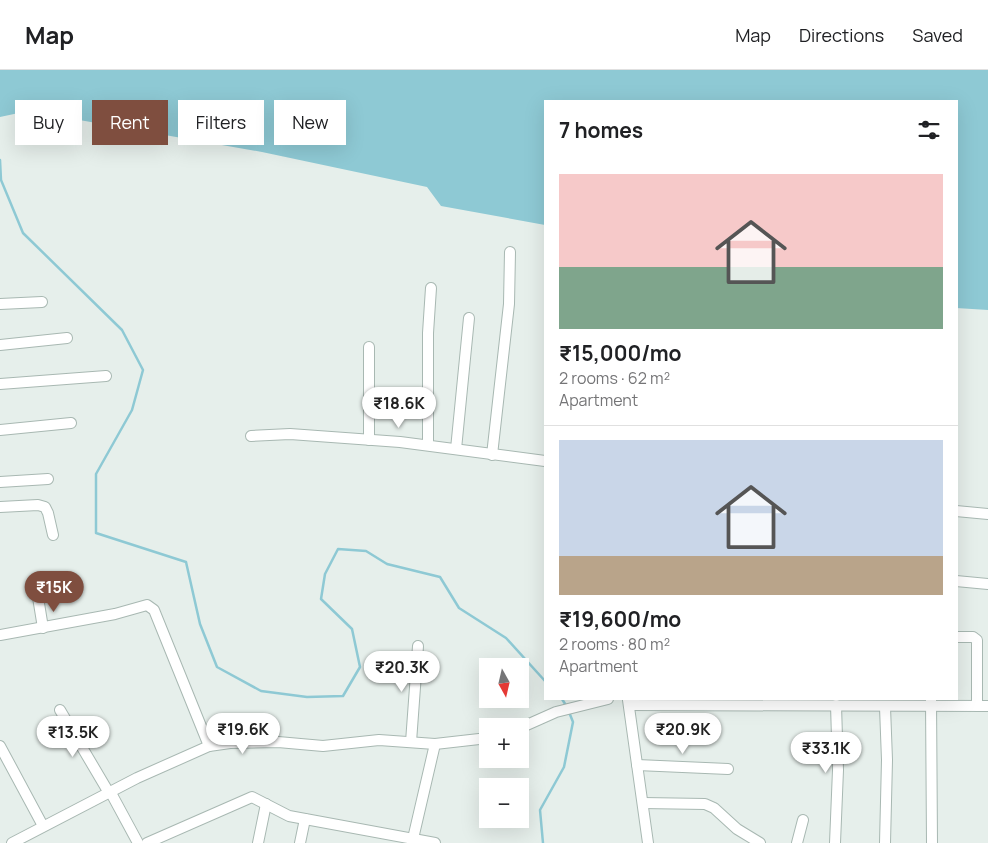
<!DOCTYPE html>
<meta charset="utf-8">
<style>
body{margin:0;font-family:Manrope,sans-serif;background:#f6f6f6;color:#202124;height:100vh;display:flex;flex-direction:column;font-size:19px;white-space:nowrap}
*{box-sizing:border-box;margin:0}
p{font-size:16px;color:#757577}
.icon{flex:none;width:28px;height:28px;fill:none;stroke:currentColor;stroke-width:2;stroke-linecap:round;stroke-linejoin:round}
.map{position:relative;flex:1;overflow:hidden}
.side{position:absolute;left:544px;top:30px;width:414px;height:600px;display:flex;flex-direction:column;background:#fff;border-radius:0px;box-shadow:0 5px 20px #0002}
.side>*{flex:none}
.guide{position:absolute;left:15px;top:30px;width:454px;height:45px;display:flex;gap:10px}
.needle{width:32px;rotate:172deg}
.tools{position:absolute;left:479px;top:588px;display:grid;gap:10px}
.tools a{display:grid;place-items:center;width:50px;height:50px;border-radius:0px;background:#fff;box-shadow:0 5px 20px #0002;font-size:25px}
.price{position:absolute;translate:-50% -42px;padding:0 11px;border-radius:18px;background:#fff;color:#222;font-size:16px;line-height:32px;filter:drop-shadow(0 1px 2px #0008)}
.price::after{content:'';position:absolute;left:50%;top:30px;width:15px;height:11px;margin-left:-8px;background:inherit;clip-path:polygon(0 0,100% 0,50% 100%)}
.price.current{background:#7f4e3f;color:#fff}
ul{padding:0;list-style:none}
li{display:grid;align-content:center;gap:10px;height:265px;padding:0 15px}
li+li{border-top:1px solid #e0e0e0}
li span{display:grid;place-items:center;height:155px;border-radius:0px;color:#555}
li>.icon{margin-inline-start:auto}
span .icon{width:90px;height:90px;fill:#fffc;stroke-width:1}
li b{font-size:21px}
h2{display:flex;justify-content:space-between;align-items:center;height:60px;padding:0 15px;font-size:21px}
.chip{padding:0 18px;border-radius:0px;background:#fff;box-shadow:0 5px 20px #0002;font-size:18px;line-height:45px}
.chip.current{background:#7f4e3f;color:#fff}
header{display:flex;align-items:center;gap:30px;box-sizing:border-box;height:70px;padding:0 25px;background:#fff;border-bottom:1px solid #e0e0e0}
header strong{font-size:24px}
nav{display:flex;gap:28px;margin-inline-start:auto;font-size:18px}
.map>svg:first-child{display:block}
.water{fill:#8ec9d4}
.lines{fill:none;stroke-linecap:round;stroke-linejoin:round}
.stream{stroke:#8ec9d4;stroke-width:2.5}
.minor-casing{stroke:#a8b8b2;stroke-width:12}
.minor{stroke:#fff;stroke-width:10}
</style>
<header>
<strong>Map</strong>
<nav><a>Map</a><a>Directions</a><a>Saved</a></nav>
</header>
<div class="map">
<svg width="988" height="773" viewBox="0 0 988 773">
<rect width="100%" height="100%" fill="#e6efeb"/>
<polygon class="water" points="0,0 988,0 988,240 956,238 956,31 545,31 545,155 441,136 427,117 262,82 28,41 0,47"/>
<g class="lines">
<g class="stream">
<polyline points="0,90 1,110 23,163 122,260 143,300 132,340 96,404 96,463 186,492 200,554 217,597 261,621 307,627 343,626 360,597 352,559 321,529 325,504 338,479 366,481 387,494 440,507 459,538 506,568 545,611"/>
<polyline points="562,629 567,637"/>
<polyline points="543,773 540,740 564,697 573,652 569,642"/>
</g>
<defs>
<g id="minor">
<polyline points="0,234 42,232"/>
<polyline points="0,275 67,268"/>
<polyline points="0,314 106,306"/>
<polyline points="0,360 71,353"/>
<polyline points="251,366 290,364 400,372 545,391"/>
<polyline points="369,370 369,277"/>
<polyline points="428,375 428,263 431,218"/>
<polyline points="456,379 469,248"/>
<polyline points="492,385 509,234 510,182"/>
<polyline points="0,412 48,409"/>
<polyline points="0,437 38,435 45,437 48,443 53,465"/>
<polyline points="956,441 988,444"/>
<polyline points="956,511 988,514"/>
<polyline points="36,515 43,558"/>
<polyline points="0,565 115,544 147,535 154,540 209,676"/>
<polyline points="956,567 973,567 977,570 977,636"/>
<polyline points="931,629 932,773"/>
<polyline points="628,630 648,773"/>
<polyline points="629,635 988,636"/>
<polyline points="885,637 887,690 885,773"/>
<polyline points="60,640 109,723 111,723 138,773"/>
<polyline points="520,658 556,642 608,629"/>
<polyline points="411,672 418,576"/>
<polyline points="0,676 43,756"/>
<polyline points="637,695 728,699"/>
<polyline points="643,733 705,734 714,738 737,759 760,773"/>
<polyline points="12,773 137,708 209,676 230,673 278,672 323,676 379,670 435,674 488,668"/>
<polyline points="147,773 252,727 289,746 435,773"/>
<polyline points="258,773 266,734"/>
<polyline points="300,773 305,749"/>
<polyline points="412,773 435,674"/>
<polyline points="797,773 803,750"/>
<polyline points="835,773 838,700 836,635"/>
</g>
</defs>
<use href="#minor" class="minor-casing"/>
<use href="#minor" class="minor"/>
</g>
</svg>
<div class="tools">
<a><svg class="needle" viewBox="-14 -14 28 28"><path d="M0-13l5 13h-10z" fill="#e53935"/><path d="M0 13l5-13h-10z" fill="#757577"/></svg></a>
<a>+</a>
<a>−</a>
</div>
<b class="price" style="left:399px;top:359px">₹18.6K</b>
<b class="price current" style="left:54px;top:543px">₹15K</b>
<b class="price" style="left:402px;top:623px">₹20.3K</b>
<b class="price" style="left:243px;top:685px">₹19.6K</b>
<b class="price" style="left:683px;top:685px">₹20.9K</b>
<b class="price" style="left:73px;top:688px">₹13.5K</b>
<b class="price" style="left:826px;top:704px">₹33.1K</b>
<div class="guide">
<a class="chip">Buy</a>
<a class="chip current">Rent</a>
<a class="chip">Filters</a>
<a class="chip">New</a>
</div>
<section class="side">
<h2>7 homes<svg class="icon" aria-label="filters" viewBox="0 0 24 24"><path d="M4 7h16M4 17h16"/><circle cx="9" cy="7" r="2"/><circle cx="15" cy="17" r="2"/></svg></h2>
<ul>
<li><span style="background:linear-gradient(#f6c9c9 60%,#7fa58c 0)"><svg class="icon" aria-label="home" viewBox="0 0 24 24"><path d="M3 11l9-7 9 7M6 9v11h12V9"/></svg></span><div><b>₹15,000/mo</b><p>2 rooms · 62 m²</p><p>Apartment</p></div></li>
<li><span style="background:linear-gradient(#c9d6e8 75%,#b9a48a 0)"><svg class="icon" aria-label="home" viewBox="0 0 24 24"><path d="M3 11l9-7 9 7M6 9v11h12V9"/></svg></span><div><b>₹19,600/mo</b><p>2 rooms · 80 m²</p><p>Apartment</p></div></li>
</ul>
</section>
</div>
